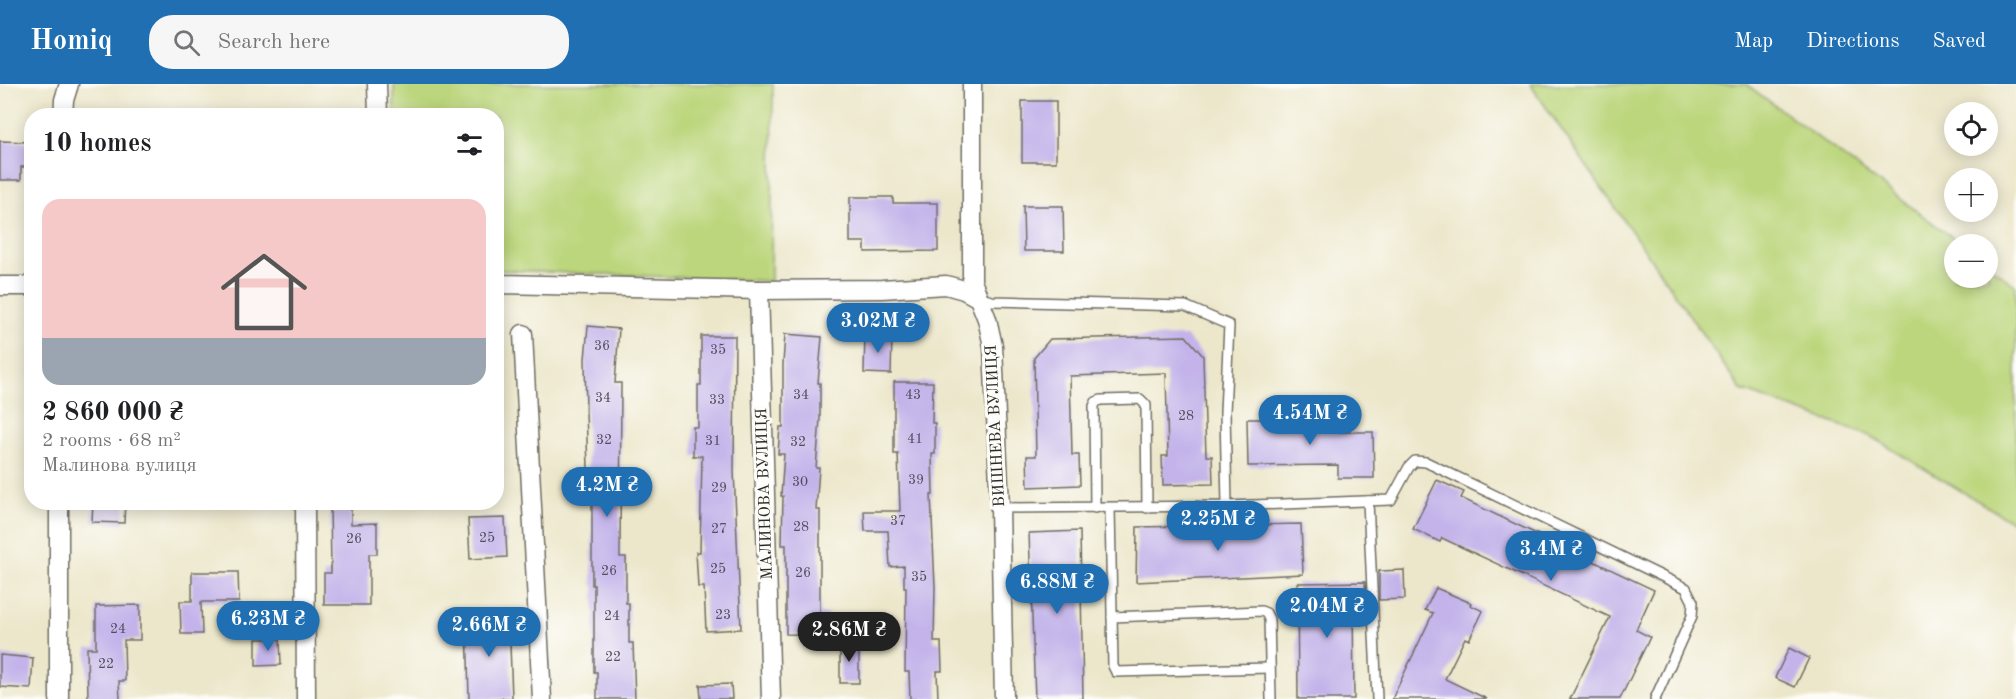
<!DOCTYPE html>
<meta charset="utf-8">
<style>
body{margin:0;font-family:"Old Standard TT",serif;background:#f6f6f6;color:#202124;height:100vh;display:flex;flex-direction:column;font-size:22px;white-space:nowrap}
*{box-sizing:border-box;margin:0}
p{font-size:20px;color:#757577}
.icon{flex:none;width:33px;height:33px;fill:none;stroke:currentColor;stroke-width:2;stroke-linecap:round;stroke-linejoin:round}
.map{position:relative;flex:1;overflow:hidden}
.side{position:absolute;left:24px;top:24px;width:480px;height:402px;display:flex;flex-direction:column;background:#fff;border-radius:24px;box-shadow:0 3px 15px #0003}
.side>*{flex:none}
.controls{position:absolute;left:1944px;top:18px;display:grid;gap:12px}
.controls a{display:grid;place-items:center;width:54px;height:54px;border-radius:50%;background:#fff;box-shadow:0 3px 15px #0003;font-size:30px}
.price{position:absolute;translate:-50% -51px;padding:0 14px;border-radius:21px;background:#1f6fb2;color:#fff;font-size:20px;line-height:39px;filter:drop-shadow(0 2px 3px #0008)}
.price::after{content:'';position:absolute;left:50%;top:36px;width:18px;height:14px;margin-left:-9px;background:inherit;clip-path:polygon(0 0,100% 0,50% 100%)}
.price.current{background:#222;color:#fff}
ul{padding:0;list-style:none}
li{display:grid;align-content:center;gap:12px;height:318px;padding:0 18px}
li+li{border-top:2px solid #e0e0e0}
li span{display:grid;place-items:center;height:186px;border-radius:18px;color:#555}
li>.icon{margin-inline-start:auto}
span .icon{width:108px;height:108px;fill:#fffc;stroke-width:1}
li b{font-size:26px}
h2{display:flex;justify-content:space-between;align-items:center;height:72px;padding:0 18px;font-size:26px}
header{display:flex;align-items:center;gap:36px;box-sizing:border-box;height:84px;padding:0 30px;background:#1f6fb2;color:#fff}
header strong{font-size:28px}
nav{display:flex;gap:33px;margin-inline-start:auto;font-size:21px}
.search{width:420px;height:54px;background:#f6f6f6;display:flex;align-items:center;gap:15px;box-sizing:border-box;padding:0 21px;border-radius:24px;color:#757577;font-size:22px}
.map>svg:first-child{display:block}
.green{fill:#bbd67c;stroke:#738054;stroke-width:1.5}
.building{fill:#c3b3ea}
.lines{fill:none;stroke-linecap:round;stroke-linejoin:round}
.service-casing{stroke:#6f6d63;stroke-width:12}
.minor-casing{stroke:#6f6d63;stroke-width:21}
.service{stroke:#fff;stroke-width:9}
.minor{stroke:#fff;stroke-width:18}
.labels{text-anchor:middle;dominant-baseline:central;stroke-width:6;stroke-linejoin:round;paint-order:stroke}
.number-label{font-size:14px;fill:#514d5b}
.street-label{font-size:16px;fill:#2b2b2b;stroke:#fdfcf7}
</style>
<header>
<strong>Homiq</strong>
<div class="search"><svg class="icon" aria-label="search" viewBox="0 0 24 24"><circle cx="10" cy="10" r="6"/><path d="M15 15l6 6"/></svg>Search here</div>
<nav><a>Map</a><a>Directions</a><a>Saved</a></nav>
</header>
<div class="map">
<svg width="2016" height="615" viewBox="0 0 2016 615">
<rect width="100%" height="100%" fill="#fdfcf7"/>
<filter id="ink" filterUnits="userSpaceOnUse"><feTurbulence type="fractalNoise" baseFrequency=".0167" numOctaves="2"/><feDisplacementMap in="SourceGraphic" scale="12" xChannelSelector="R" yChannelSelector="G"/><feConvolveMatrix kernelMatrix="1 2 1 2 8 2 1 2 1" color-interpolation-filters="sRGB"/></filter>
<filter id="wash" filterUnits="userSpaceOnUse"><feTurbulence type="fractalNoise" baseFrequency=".008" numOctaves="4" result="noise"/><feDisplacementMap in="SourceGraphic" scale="24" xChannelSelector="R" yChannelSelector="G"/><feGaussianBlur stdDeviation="1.35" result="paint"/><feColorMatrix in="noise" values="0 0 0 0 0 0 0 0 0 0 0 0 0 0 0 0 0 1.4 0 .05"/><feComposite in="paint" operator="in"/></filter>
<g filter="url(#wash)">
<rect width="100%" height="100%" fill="#ece7cb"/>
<g class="green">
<polygon points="394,0 773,0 771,197 497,186 496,32 394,31"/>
<polygon points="1530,0 1746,0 1961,160 1954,160 1954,194 1988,194 1988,181 2016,202 2016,440 1870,352 1741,306"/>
</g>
<g id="blocks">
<g class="building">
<rect x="1022" y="17" width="34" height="61"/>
<polygon points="0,57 29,58 29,83 21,83 21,96 0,96"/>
<polygon points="850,113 893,113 893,119 938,119 938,167 865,168 865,158 850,158"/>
<polygon points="1023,122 1063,122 1064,167 1024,167"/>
<polygon points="588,242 619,245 615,299 621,299 620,473 626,473 626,519 629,519 629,559 633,559 635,615 597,615 597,588 594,588 594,501 592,501 592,411 589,411 586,328 585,275"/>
<polygon points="785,250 822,253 818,299 820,299 820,335 816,384 819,384 816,426 820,426 820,530 828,530 828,551 786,550 786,461 782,461 783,412 781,412 784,370 778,370 780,343 783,343 783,280"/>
<polygon points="865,251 892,252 891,290 864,289"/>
<polygon points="701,252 735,252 734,387 741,545 706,547 704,503 698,503 696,468 700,468 702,372 693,372 693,343 698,343 698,301 701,301"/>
<polygon points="1186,252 1203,272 1206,372 1212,372 1213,400 1163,401 1162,372 1168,372 1166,289 1070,292 1072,371 1079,371 1080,401 1028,403 1027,372 1036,372 1034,274 1050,255"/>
<polygon points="894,298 933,298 932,339 935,339 935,370 932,370 933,411 931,411 935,503 934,558 941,558 942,587 937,587 938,615 910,615 909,588 905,588 906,503 904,503 904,482 890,483 888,447 865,447 864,427 900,427 898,370 894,370"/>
<polygon points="1247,335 1338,335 1338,348 1373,348 1374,394 1338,394 1338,381 1248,382"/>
<polygon points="1437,396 1464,408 1461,414 1654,506 1636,546 1650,553 1620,615 1570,615 1610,533 1442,454 1440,458 1413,445"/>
<polygon points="93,418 125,418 124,439 92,438"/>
<polygon points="330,418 351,418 351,440 377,439 377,470 369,470 369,521 324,521 324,489 331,489"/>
<polygon points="505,434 507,473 470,475 468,435"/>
<polygon points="1301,440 1303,490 1136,498 1137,443"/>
<polygon points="1080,447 1083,615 1035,615 1029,449"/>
<polygon points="1404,486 1405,515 1379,516 1379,487"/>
<polygon points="192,488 238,488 239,518 201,518 202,550 181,550 180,517 192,517"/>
<polygon points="1365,498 1366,516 1353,516 1354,615 1298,615 1297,499"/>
<polygon points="1436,504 1471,519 1470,521 1483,527 1469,556 1465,554 1445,595 1487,615 1392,615 1433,529 1425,526"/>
<polygon points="140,521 140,556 124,556 125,597 119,597 120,615 88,615 87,564 96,564 96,522"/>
<polygon points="509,533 512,614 469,615 467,535"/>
<polygon points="256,555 280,555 281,581 256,582"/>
<polygon points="840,558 859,559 859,599 840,599"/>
<polygon points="1789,564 1809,574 1795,603 1775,594"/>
<polygon points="0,571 33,574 31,605 0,603"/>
<polygon points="731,600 732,615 701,615 700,601"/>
</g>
</g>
</g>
<g filter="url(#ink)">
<use href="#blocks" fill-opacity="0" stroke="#6f6d63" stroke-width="1.5"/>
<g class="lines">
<defs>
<g id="service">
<polyline points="979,214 992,217 1185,222 1229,241 1225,328 1227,422"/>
<polyline points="1368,417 1377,615"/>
<polyline points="1000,424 1227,422 1391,416 1409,383 1415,377 1426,378 1686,504 1693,518 1692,532 1655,615"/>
<polyline points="1095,424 1094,322 1096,318 1101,316 1140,315 1146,321 1147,424"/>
<polyline points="1110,424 1113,582 1116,588 1269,584"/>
<polyline points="1112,533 1261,527 1266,529 1269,535 1271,615"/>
</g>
<g id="minor">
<polyline points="377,0 378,32"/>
<polyline points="972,0 972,197 987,235 993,262 1000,424 1004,615"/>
<polyline points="63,32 64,16 69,0"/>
<polyline points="496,200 759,206 882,205 946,201 964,206 977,213"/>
<polyline points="0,202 32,202"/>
<polyline points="759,206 771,615"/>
<polyline points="523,250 542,615"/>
<polyline points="59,418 59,615"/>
<polyline points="305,418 306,615"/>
</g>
</defs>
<use href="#service" class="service-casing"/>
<use href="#minor" class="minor-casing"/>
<use href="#service" class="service"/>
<use href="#minor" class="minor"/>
</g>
</g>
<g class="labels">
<g class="number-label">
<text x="602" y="262">36</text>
<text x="718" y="266">35</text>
<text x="801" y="311">34</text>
<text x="913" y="311">43</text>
<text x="603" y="314">34</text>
<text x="717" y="316">33</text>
<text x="1186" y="332">28</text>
<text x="915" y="355">41</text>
<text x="604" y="356">32</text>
<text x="713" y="357">31</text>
<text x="798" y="358">32</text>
<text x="916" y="396">39</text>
<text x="800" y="398">30</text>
<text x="719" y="404">29</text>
<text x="898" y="437">37</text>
<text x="801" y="443">28</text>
<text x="719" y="445">27</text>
<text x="487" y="454">25</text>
<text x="354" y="455">26</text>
<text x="718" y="485">25</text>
<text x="609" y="487">26</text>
<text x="803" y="489">26</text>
<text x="919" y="493">35</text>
<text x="723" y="531">23</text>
<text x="612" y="532">24</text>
<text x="118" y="545">24</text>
<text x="613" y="573">22</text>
<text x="106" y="580">22</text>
</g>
<g class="street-label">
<text transform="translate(996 342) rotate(-93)">ВИШНЕВА ВУЛИЦЯ</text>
<text transform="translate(765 410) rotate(-92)">МАЛИНОВА ВУЛИЦЯ</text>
</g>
</g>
</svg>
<div class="controls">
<a><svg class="icon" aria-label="locate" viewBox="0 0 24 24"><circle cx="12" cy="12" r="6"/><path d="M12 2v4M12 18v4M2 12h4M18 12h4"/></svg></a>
<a>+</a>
<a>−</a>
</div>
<b class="price" style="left:878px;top:270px">3.02M ₴</b>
<b class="price" style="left:1310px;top:362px">4.54M ₴</b>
<b class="price" style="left:607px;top:434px">4.2M ₴</b>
<b class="price" style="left:1218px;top:468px">2.25M ₴</b>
<b class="price" style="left:1551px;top:498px">3.4M ₴</b>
<b class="price" style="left:1057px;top:531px">6.88M ₴</b>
<b class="price" style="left:1327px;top:555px">2.04M ₴</b>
<b class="price" style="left:268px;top:568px">6.23M ₴</b>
<b class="price" style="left:489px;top:574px">2.66M ₴</b>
<b class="price current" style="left:849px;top:579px">2.86M ₴</b>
<section class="side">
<h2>10 homes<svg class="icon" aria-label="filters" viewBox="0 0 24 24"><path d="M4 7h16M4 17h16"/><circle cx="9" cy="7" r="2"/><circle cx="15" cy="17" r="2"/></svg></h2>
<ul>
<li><span style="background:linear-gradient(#f6c9c9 75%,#9aa5b1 0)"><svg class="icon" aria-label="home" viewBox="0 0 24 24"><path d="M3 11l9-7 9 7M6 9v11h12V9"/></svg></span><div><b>2 860 000 ₴</b><p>2 rooms · 68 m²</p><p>Малинова вулиця</p></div></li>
</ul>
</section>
</div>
